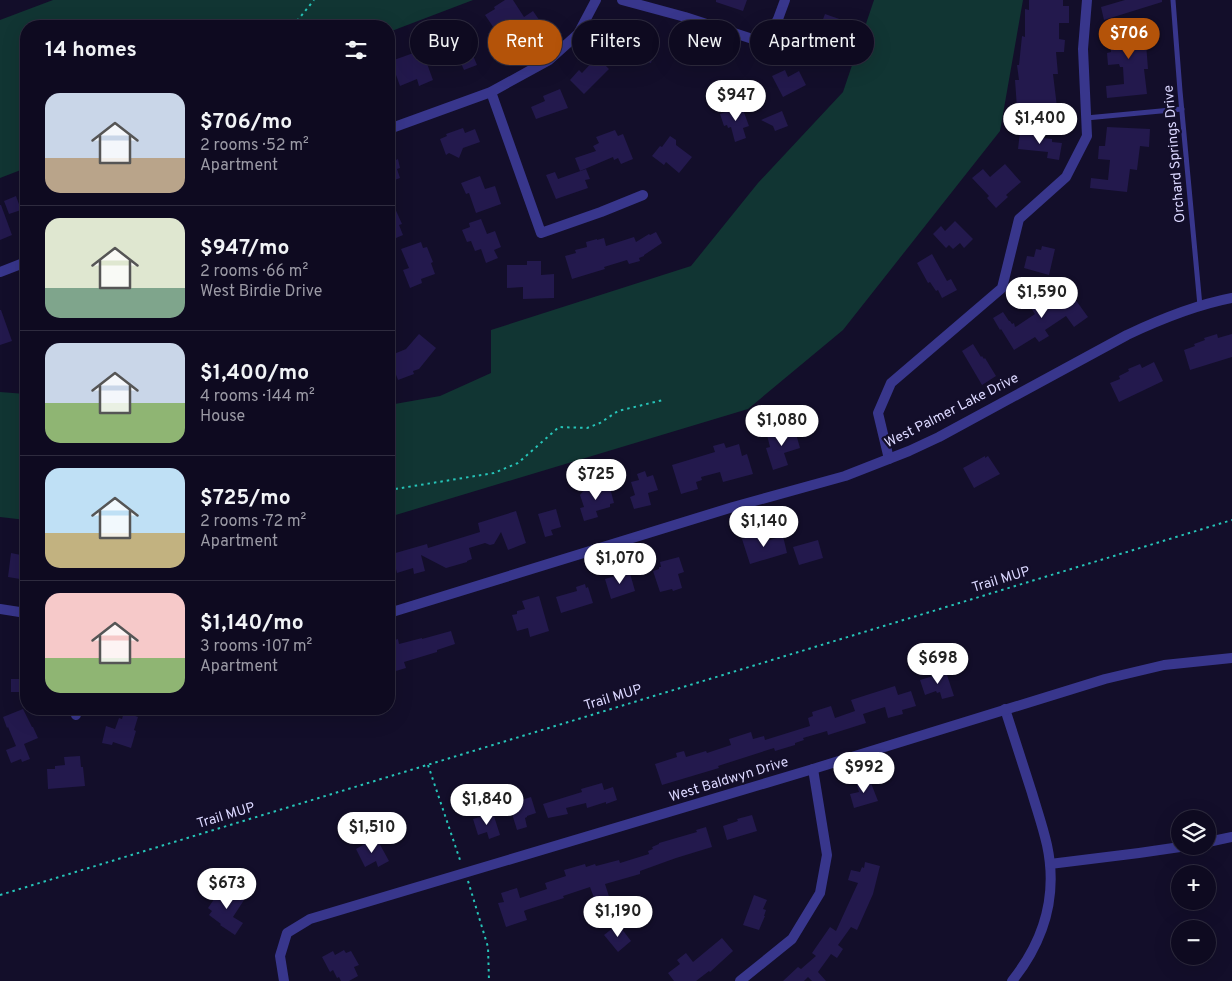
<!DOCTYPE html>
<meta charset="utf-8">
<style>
body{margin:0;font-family:Overpass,sans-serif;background:#1c182d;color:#f1f3f6;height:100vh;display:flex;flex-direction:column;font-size:19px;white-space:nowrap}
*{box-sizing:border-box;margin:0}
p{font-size:16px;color:#9b9aa5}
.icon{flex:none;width:28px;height:28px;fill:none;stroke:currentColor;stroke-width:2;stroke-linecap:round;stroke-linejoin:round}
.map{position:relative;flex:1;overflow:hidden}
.drawer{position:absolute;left:20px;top:20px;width:375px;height:695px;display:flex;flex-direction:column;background:#0e0a20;border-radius:20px;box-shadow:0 5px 20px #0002,0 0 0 1px #2e2b3e}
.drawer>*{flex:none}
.hud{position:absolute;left:410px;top:20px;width:475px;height:45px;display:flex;gap:10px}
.fabs{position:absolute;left:1171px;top:810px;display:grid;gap:10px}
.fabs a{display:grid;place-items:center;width:45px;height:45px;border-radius:50%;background:#0e0a20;box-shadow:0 5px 20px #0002,0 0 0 1px #2e2b3e;font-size:25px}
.price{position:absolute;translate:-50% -42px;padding:0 11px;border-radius:18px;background:#fff;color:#222;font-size:16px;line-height:32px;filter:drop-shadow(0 1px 2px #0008)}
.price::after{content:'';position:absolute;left:50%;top:30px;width:15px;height:11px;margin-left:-8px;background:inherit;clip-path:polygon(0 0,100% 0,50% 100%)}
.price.current{background:#b45309;color:#fff}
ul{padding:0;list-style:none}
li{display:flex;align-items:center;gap:15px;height:125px;padding:0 25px}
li+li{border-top:1px solid #2e2b3e}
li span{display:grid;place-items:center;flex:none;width:140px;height:100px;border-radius:15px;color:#555}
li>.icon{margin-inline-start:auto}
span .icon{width:60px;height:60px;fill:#fffc;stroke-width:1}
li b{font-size:21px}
h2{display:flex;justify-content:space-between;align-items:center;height:60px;padding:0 25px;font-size:21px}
.pill{padding:0 18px;border-radius:22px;background:#0e0a20;box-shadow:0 5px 20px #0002,0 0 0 1px #2e2b3e;font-size:18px;line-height:45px}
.pill.current{background:#b45309;color:#fff}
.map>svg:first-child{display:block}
.green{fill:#113533}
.building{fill:#23194d}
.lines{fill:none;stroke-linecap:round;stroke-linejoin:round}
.path{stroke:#26c4b8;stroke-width:2;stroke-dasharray:2.5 4;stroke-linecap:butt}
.service{stroke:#38368c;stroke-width:5}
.minor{stroke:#38368c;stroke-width:10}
.labels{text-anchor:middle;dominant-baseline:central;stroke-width:4.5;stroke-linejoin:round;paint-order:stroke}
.street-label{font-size:14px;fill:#dbd7ff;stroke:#130e2a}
</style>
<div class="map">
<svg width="1232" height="981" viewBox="0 0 1232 981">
<rect width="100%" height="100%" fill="#130e2a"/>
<g class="green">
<polygon points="53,0 473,0 389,32 389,26 26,26 26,168 0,178 0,20"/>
<polygon points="874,0 1023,0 1000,131 843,330 748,409 389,517 389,405 440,396 491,373 491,330 691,266 758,183 843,92"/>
<polygon points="0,392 26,394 26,520 0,517"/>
</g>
<g class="building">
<polygon points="505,0 513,0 524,17 533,11 542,24 525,36 519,27 511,33 506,35 505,33 500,37 485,15 495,9 494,7"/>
<polygon points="716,0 747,0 743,11 716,2"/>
<polygon points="1029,0 1063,0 1063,6 1069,6 1069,23 1059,23 1059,39 1065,40 1064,52 1056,52 1058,74 1053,74 1057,107 1060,107 1061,119 1018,122 1015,80 1019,80 1017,65 1019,65 1022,36 1025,37 1025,9 1029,10"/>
<polygon points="1125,0 1162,0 1162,2 1104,20 1101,7"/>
<polygon points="825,14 845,21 832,58 802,48 807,34 816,38"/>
<polygon points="1149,26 1150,43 1146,43 1148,69 1144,69 1147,94 1107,98 1106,86 1124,84 1123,67 1120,67 1119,64 1108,65 1107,53 1111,52 1109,29"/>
<polygon points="451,28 458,44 463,42 465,47 468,46 470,53 472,53 477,65 464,70 459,59 454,61 452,57 446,60 436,34"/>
<polygon points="648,34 658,38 651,63 621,53 627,35 646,41"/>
<polygon points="422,50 433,80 419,86 417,79 400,86 391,61"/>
<polygon points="597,57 609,69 584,94 570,80 579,70 582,73"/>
<polygon points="785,70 788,77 799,71 806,85 783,97 772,76"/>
<polygon points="560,89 568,108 536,119 531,107 545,101 543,96"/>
<polygon points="739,105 740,108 742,107 749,126 743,128 746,138 735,142 731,127 728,128 727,125 724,126 720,114 731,110 731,108"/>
<polygon points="782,111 788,126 775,131 773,126 761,120"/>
<polygon points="1107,127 1150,129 1149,147 1140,146 1137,170 1130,169 1127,192 1090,188 1091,178 1108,180 1110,160 1098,159 1099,146 1105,146"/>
<polygon points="463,128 465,133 475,129 480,142 463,148 459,158 449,153 446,155 440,139 447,136 446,134"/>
<polygon points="615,130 618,136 623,134 633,159 621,164 618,158 614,160 613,157 580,171 575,158 596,151 593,146 599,143 596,137"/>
<polygon points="1020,132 1043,135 1043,138 1052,139 1052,142 1062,143 1059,160 1047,158 1048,152 1018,149"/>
<polygon points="670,136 676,140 676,145 692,157 679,173 666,162 664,165 652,156 660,146 662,147"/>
<polygon points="389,150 390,150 394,161 398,159 400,168 397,169 400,178 389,182"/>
<polygon points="1005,164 1021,182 1006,195 1008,197 996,208 987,198 989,196 972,178 983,169 990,177"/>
<polygon points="586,169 590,179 585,180 588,188 556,199 546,175 555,172 558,179"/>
<polygon points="480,176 485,189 495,186 501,204 476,213 469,193 466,194 461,183"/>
<polygon points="389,195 402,224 399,225 403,235 389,241"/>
<polygon points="16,196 21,210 9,214 4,201"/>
<polygon points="0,205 1,205 12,235 0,240"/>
<polygon points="481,219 487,234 495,231 501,247 494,250 498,258 486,263 481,249 475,251 471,241 467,242 462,230 470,227 469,223"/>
<polygon points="955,221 973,239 964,248 960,243 953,249 949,245 946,248 933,234 941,226 945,231"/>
<polygon points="656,232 662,243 644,255 644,256 639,258 640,261 629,264 627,260 604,267 605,269 572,279 565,256 576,253 575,250 587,247 586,242 597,239 597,240 604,238 606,246 634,237 636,242 649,234 650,235"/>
<polygon points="421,242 423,248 427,247 433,262 431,263 435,274 421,279 422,283 410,288 403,270 409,268 401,249"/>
<polygon points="1042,246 1055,249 1049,275 1024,268 1027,256 1034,257 1036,249 1041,250"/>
<polygon points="932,254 947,281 951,279 957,290 942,298 938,290 936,291 930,282 928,283 917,263"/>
<polygon points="527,261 541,261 541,275 554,274 554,298 523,299 523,287 507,288 507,265 527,265"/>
<polygon points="1061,285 1072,301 1075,299 1088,317 1074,327 1066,316 1045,330 1049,336 1039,342 1035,337 1014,350 1001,329 1000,330 993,318 1003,312 1009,321 1010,321 1012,324 1014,323 1015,327 1017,326 1035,314 1031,308 1051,294 1050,293"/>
<polygon points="0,310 1,310 12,341 0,345"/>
<polygon points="419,334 436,348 419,369 413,371 414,374 398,380 389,356 406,349"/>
<polygon points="1217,334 1218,338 1232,334 1232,357 1190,370 1184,350 1195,346 1194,344 1205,340 1204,338"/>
<polygon points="973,344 981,357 982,356 984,359 985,358 996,376 982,385 962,351"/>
<polygon points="1154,362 1163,381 1119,402 1110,383 1120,379 1119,376 1129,371 1128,369 1140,364 1142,368"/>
<polygon points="794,427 800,448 784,453 788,465 773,470 766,448 770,447 767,435"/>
<polygon points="724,443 726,448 739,444 742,456 747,454 753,474 723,482 720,472 701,477 702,480 696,482 698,489 681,494 672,465 715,452 713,446"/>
<polygon points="985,456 985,458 988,456 1000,474 974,488 963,468"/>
<polygon points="645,471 647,477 653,475 658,490 648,493 651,505 634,509 630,497 635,495 631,482 639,480 637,474"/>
<polygon points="609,484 614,503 610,504 610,507 596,511 598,517 584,521 580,508 584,507 580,495 586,488 589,490"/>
<polygon points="556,509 561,527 551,530 553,535 545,537 538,514"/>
<polygon points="516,511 526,543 508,550 501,532 494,544 490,545 485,543 469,548 472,559 467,561 467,562 446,568 421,555 425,571 414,574 413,568 397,573 392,554 427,544 428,548 480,532 478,523"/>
<polygon points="760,534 763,542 783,536 787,553 750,564 742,539"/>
<polygon points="818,540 823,558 799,565 793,547"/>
<polygon points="11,553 26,556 26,580 8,577"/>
<polygon points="679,557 684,572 678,574 682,588 673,591 672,589 660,592 653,571 659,569 659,567 661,567 660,562"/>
<polygon points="629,570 635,591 611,599 605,579 618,575 617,573"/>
<polygon points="585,584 586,588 588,587 593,603 561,613 556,597 577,591 576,587"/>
<polygon points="539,596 549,631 530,637 528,628 517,631 512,615 517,614 517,611 525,609 522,601"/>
<polygon points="451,631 455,644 437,650 437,652 404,662 406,668 389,673 389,642 398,639 399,644 422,638 422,639"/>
<polygon points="946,672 954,696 942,699 940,692 937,693 936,691 925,695 920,680"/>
<polygon points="11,679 19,679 20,692 11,692"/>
<polygon points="895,686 898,695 911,691 916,706 902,710 903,714 888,718 885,707 863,714 866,723 828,735 827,731 803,738 804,740 795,743 795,745 775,751 774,748 718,766 719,768 662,785 655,764 677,757 676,753 684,751 686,757 706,751 707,753 731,745 729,739 751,732 753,739 764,736 765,740 810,726 808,718 813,716 812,712 831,706 835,718 855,711 851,700"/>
<polygon points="23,709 32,727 33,727 38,738 24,744 30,759 22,762 21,759 11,763 6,750 16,746 8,727 7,728 3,717"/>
<polygon points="124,712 138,717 134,730 136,731 131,748 113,742 112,745 102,743 106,726 115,729 119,718 122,719"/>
<polygon points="80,756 81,767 83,767 85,786 48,789 47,769 55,769 55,766 65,765 64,757"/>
<polygon points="869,778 878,801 854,808 850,794 859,792 856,782"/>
<polygon points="602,783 604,790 613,787 617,800 606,804 606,802 587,808 586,803 566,808 568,814 548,818 543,804 582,792 581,789"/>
<polygon points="531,797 536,813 527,816 527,817 525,818 527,827 517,830 509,804"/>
<polygon points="493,813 500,835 489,839 487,832 478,835 473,819"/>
<polygon points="752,815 757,831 727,840 723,826 738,821 737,819"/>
<polygon points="706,827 712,847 676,858 640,871 640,874 605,884 614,912 601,917 590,887 563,896 564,898 526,910 524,911 527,920 506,927 498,903 504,902 501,893 517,888 520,898 547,889 545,883 566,876 564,870 585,864 586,867 595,864 596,866 619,860 620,863 649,854 648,851 653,849 652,847 659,844 659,843 697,832 696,830"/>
<polygon points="378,841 389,861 378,867 376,861 365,867 356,849 368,842 370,845"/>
<polygon points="865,862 880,866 873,894 857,930 851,927 838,945 843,949 837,958 831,954 818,972 826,981 812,981 808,977 804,981 783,981 798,967 801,969 816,956 812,953 830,927 836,931 858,883 848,880 851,870 860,872 862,867 864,868"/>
<polygon points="227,888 244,900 233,917 243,923 235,935 220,925 221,924 209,915 212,911 208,908 219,892 222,895"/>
<polygon points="754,895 767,900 763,909 766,910 764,916 765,916 759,930 743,925"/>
<polygon points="618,924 631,941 618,952 604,935"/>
<polygon points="722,938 733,951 710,972 709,971 696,981 674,981 668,973 680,964 677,960 686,953 693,962"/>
<polygon points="344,950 346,953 351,951 359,965 354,967 358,976 349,981 341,981 339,977 337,978 333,970 330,972 322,957 333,951 335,955"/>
</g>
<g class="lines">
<g class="path">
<polyline points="293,26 314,0"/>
<polyline points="389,490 494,473 518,463 559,427 587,428 600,423 618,411 663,400"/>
<polyline points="428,765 461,863"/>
<polyline points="468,881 488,947 489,981"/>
<polyline points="0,895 1232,520"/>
</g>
<g class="service">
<polyline points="1173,0 1180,91 1200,306"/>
<polyline points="1086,118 1182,109"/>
</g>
<g class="minor">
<polyline points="622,0 685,17 765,43 778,19 785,0"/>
<polyline points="491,92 541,233 601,212 643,195"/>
<polyline points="389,129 491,92 549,60 578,34 596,0"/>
<polyline points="0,272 26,262"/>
<polyline points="389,316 390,320"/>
<polyline points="889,459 878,413 891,383 1002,288 1019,219 1066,177 1087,136 1083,49 1087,0"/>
<polyline points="0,609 26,613"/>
<path d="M389,613L733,507L845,476L909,451L939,437L1127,335C1161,319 1195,305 1232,298"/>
<path d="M1005,709C1014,737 1023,765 1032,793C1037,810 1043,827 1047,845C1058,896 1044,941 1012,981"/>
<polyline points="76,715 77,709"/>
<polyline points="1208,842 1232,837"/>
<polyline points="1050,864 1139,853 1187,846"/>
<polyline points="284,981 280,956 287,933 310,919 813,769 1105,679 1164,665 1232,658"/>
<polyline points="740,981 792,939 820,893 827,855 813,769"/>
</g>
</g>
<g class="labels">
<g class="street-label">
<text transform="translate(1175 154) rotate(-95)">Orchard Springs Drive</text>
<text transform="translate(952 411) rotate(-27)">West Palmer Lake Drive</text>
<text transform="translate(1001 580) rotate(-17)">Trail MUP</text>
<text transform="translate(613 698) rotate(-17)">Trail MUP</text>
<text transform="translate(729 780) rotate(-17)">West Baldwyn Drive</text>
<text transform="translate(226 816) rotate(-17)">Trail MUP</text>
</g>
</g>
</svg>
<div class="fabs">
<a><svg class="icon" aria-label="layers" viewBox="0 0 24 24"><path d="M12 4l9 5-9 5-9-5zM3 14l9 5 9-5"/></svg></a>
<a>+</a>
<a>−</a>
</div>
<b class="price current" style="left:1129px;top:60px">$706</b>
<b class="price" style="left:736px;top:122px">$947</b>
<b class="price" style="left:1040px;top:145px">$1,400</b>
<b class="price" style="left:1042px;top:319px">$1,590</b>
<b class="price" style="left:782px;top:447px">$1,080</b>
<b class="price" style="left:596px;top:501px">$725</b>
<b class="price" style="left:764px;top:548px">$1,140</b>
<b class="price" style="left:620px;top:585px">$1,070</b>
<b class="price" style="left:938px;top:685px">$698</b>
<b class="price" style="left:864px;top:794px">$992</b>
<b class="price" style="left:487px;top:826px">$1,840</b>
<b class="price" style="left:372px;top:854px">$1,510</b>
<b class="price" style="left:227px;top:910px">$673</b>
<b class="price" style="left:618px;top:938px">$1,190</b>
<div class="hud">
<a class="pill">Buy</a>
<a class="pill current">Rent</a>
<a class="pill">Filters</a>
<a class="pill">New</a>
<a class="pill">Apartment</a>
</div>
<section class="drawer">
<h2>14 homes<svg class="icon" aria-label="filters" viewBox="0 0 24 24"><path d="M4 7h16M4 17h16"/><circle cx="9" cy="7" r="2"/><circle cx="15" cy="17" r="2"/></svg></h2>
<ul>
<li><span style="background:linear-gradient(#c9d6e8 65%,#b9a48a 0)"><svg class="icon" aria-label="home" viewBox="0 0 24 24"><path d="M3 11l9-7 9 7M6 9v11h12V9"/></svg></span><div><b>$706/mo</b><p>2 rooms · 52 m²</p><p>Apartment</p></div></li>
<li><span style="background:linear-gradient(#dfe7d0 70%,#7fa58c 0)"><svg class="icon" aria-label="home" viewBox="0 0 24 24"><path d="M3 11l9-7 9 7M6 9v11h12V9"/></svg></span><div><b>$947/mo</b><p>2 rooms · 66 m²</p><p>West Birdie Drive</p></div></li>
<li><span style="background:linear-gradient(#c9d6e8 60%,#8fb573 0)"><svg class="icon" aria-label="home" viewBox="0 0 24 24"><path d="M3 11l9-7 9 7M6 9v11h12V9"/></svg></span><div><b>$1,400/mo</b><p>4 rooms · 144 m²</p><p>House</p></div></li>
<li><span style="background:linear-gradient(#bfe0f5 65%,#c2b280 0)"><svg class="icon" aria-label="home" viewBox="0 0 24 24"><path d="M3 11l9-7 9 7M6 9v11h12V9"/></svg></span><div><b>$725/mo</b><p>2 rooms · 72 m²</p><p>Apartment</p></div></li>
<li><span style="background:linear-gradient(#f6c9c9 65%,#8fb573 0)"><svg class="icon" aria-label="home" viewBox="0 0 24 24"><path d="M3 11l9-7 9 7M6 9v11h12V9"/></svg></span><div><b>$1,140/mo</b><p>3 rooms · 107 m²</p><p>Apartment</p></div></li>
</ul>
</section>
</div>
